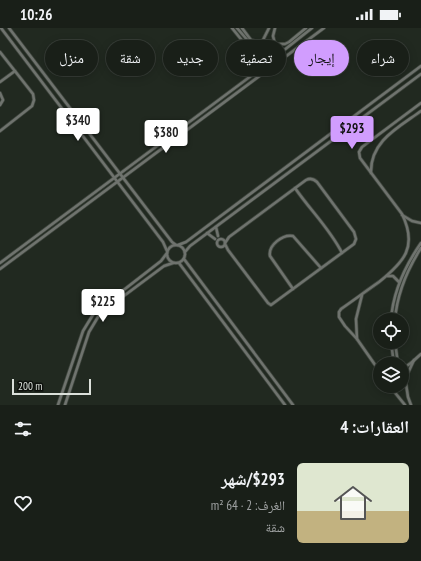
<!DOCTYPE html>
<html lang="ar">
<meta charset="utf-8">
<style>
body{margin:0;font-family:"PT Sans Narrow","Noto Naskh Arabic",sans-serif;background:#262c25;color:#f1f3f6;direction:rtl;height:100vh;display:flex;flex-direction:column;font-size:15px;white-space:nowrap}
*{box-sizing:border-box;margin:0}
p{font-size:13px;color:#9fa2a2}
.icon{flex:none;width:22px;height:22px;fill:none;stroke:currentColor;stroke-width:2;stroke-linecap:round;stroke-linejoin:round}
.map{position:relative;height:377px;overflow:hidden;direction:ltr}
.details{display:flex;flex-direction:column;background:#191f18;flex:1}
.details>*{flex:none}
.guide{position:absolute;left:12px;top:12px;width:397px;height:36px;direction:rtl;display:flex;gap:8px}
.fabs{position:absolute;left:373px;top:285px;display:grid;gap:8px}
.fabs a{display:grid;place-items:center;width:36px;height:36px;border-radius:50%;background:#191f18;box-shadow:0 2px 10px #0003,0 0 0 1px #373d37;font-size:20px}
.scale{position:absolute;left:12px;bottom:10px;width:79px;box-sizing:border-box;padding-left:4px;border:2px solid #dbe0da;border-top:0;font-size:11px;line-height:14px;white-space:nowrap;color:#dbe0da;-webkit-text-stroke:3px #0d100c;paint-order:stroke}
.price{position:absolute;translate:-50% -34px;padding:0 9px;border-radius:4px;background:#fff;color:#222;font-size:13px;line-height:26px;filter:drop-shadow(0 1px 2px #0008)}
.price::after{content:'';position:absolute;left:50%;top:24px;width:12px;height:9px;margin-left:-6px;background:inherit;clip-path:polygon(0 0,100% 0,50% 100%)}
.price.active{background:#d19dfe;color:#111}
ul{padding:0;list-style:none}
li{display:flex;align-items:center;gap:12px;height:100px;padding:0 12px}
li span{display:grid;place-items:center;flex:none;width:112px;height:80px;border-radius:6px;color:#555}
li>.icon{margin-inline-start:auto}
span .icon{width:48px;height:48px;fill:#fffc;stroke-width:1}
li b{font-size:17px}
h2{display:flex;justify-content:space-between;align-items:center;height:48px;padding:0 12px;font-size:17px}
.chip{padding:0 14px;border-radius:18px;background:#191f18;box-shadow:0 2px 10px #0003,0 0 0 1px #373d37;font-size:14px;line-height:36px}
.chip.active{background:#d19dfe;color:#111}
.status{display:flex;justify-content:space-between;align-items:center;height:28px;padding:0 20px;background:#191f18;direction:ltr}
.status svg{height:11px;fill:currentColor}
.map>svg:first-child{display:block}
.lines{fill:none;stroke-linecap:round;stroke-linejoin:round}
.street-casing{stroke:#3f463e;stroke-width:4}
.street{stroke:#6f736e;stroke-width:2.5}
</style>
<div class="status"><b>10:26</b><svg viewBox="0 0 49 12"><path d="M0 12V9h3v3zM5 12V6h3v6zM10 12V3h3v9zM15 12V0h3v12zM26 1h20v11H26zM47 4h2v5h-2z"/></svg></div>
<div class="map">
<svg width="421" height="377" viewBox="0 0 421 377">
<rect width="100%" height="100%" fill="#212920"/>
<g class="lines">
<defs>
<g id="street">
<polyline points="1,0 163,214 167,223"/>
<polyline points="9,0 172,214 176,217"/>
<polyline points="232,0 256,30 259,42"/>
<polyline points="237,0 267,35"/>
<polyline points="242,0 251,12 265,16 285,16 289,14 306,0"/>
<polyline points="275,0 273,8 275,16"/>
<polyline points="262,14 269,0"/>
<polyline points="0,24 33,66 34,72 32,78 0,103"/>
<polyline points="0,54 15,43"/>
<polyline points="0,65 3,72 0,77"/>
<path d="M371,145C370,113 399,99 421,83"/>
<path d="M295,160C310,182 330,201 342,225"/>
<polyline points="402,187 412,193 421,195"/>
<polyline points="216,199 218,208"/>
<polyline points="207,205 215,211"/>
<circle cx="221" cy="215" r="4"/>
<path d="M225,215L229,209L306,152C310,150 314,151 317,154L354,204L356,211L354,216L271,277L268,275L228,222L225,216"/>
<circle cx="176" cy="226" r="9"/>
<polyline points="178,217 186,214 421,38"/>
<polyline points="185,224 190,218 421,46"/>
<polyline points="184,231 293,377"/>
<polyline points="0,235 259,42 312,0"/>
<polyline points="179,235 285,377"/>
<polyline points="0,241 324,0"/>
<polyline points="387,248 393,248 399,254"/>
<path d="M293,261L270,228C268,217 283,206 293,208L321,240"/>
<path d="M391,292C393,264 405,238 421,215"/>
<path d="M395,292C397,266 407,242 421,220"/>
<polyline points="357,311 356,291 362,267"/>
<polyline points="391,314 394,336"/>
<polyline points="395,314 398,336"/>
<polyline points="402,341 411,335 421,326"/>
<polyline points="402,343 407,349"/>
<path d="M380,344L357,311L345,298L339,289V284L341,281C354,272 366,263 379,254C404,234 418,219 402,186L360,130L359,124L362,119L421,75"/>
<polyline points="406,356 408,369 411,377"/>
<polyline points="390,358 398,361 405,358 408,345 414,332"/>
<polyline points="392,361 405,377"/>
<polyline points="58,377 83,303 94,285 161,233 167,225"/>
<polyline points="65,377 89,304 98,289 105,282 164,238 173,235"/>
</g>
</defs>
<use href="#street" class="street-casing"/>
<use href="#street" class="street"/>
</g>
</svg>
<div class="fabs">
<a><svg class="icon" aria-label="locate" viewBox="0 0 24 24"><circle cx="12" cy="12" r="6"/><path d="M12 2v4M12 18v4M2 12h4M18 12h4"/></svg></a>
<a><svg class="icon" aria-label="layers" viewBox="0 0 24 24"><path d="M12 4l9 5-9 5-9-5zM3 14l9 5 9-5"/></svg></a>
</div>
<div class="scale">200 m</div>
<b class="price" style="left:78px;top:114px">$340</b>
<b class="price active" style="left:352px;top:122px">$293</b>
<b class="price" style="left:166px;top:126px">$380</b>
<b class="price" style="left:103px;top:295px">$225</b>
<div class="guide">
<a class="chip">شراء</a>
<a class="chip active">إيجار</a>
<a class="chip">تصفية</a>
<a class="chip">جديد</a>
<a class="chip">شقة</a>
<a class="chip">منزل</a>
</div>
</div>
<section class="details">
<h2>العقارات: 4<svg class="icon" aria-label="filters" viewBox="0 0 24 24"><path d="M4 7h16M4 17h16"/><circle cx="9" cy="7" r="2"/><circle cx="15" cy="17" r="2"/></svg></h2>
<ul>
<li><span style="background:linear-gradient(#dfe7d0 60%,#c2b280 0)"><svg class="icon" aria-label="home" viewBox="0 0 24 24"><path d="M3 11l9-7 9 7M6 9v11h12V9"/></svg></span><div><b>$293/شهر</b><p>الغرف: 2 · 64 m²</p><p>شقة</p></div><svg class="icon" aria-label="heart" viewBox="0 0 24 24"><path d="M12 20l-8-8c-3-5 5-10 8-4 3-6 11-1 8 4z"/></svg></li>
</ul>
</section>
